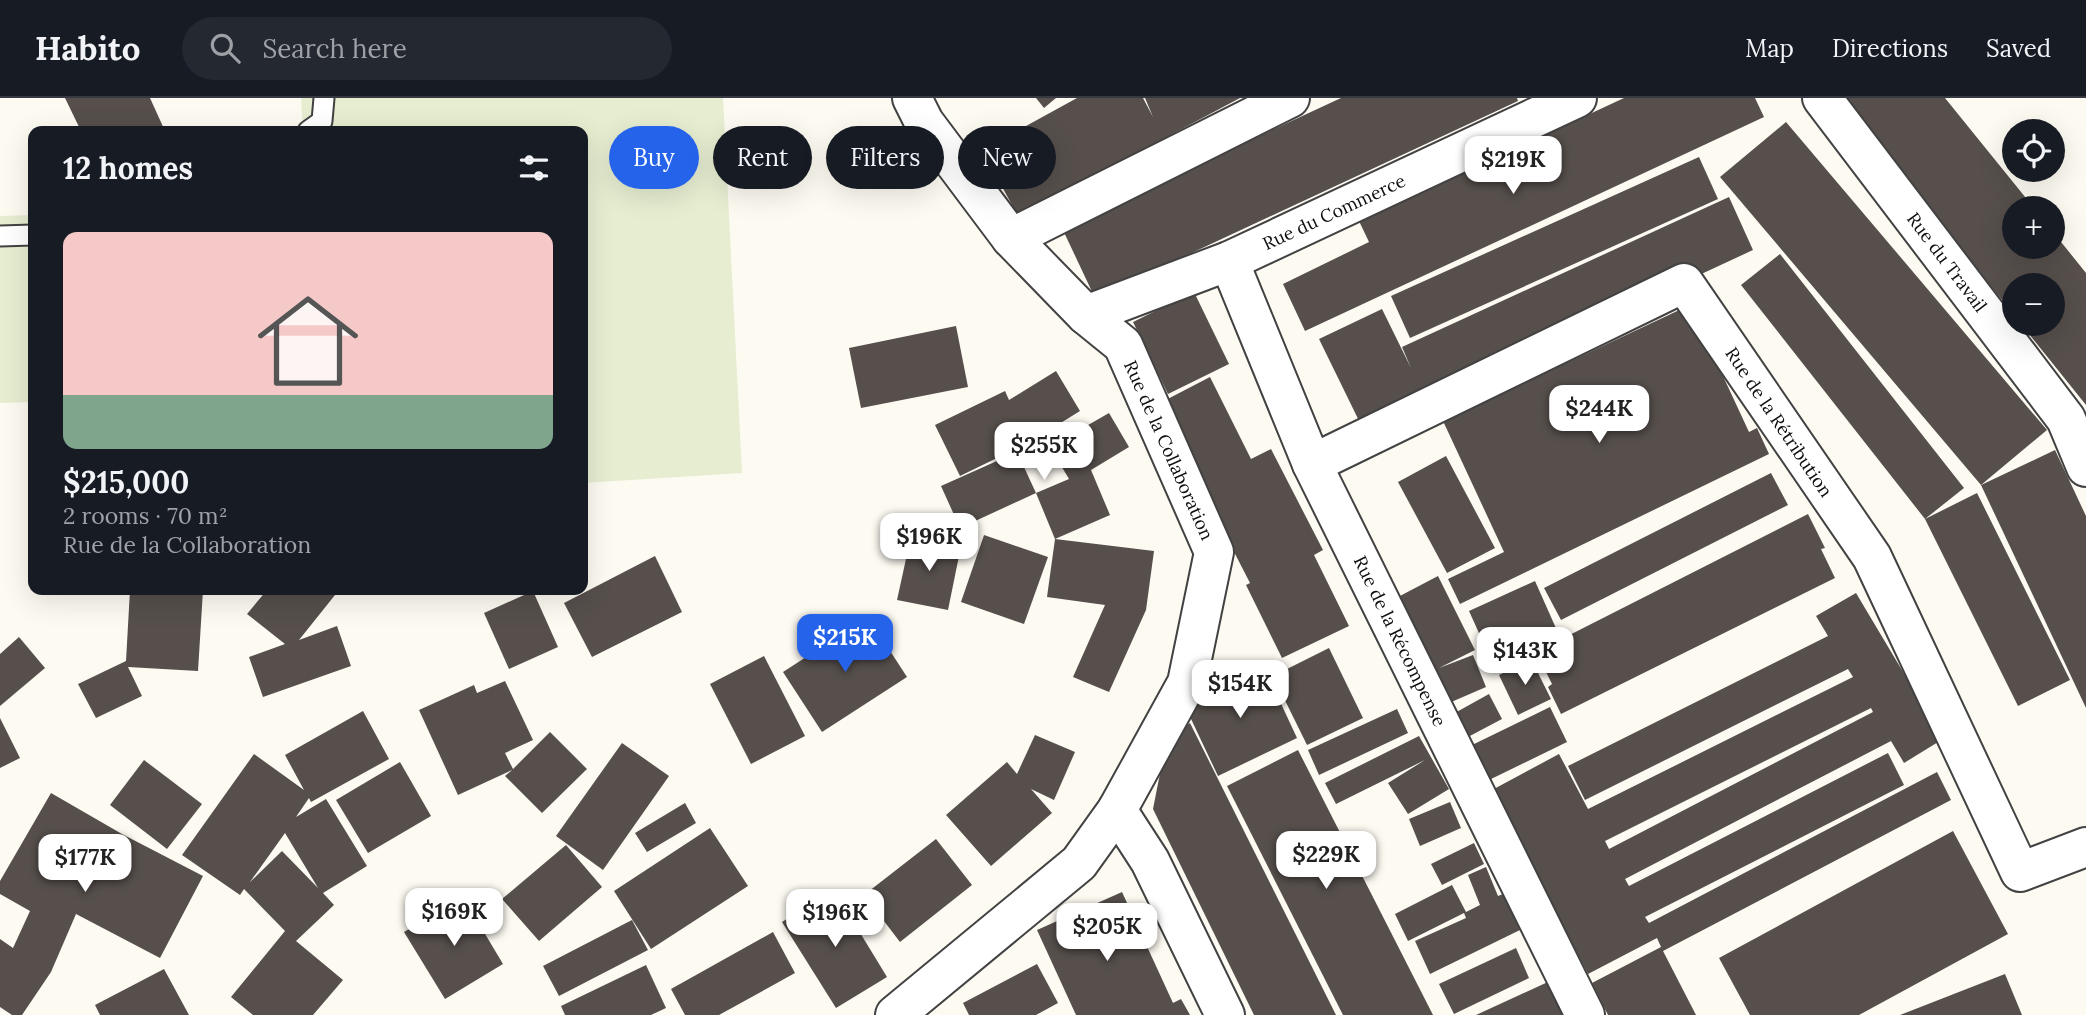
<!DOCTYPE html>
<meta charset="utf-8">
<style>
body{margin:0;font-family:Lora,serif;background:#242831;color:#f1f3f6;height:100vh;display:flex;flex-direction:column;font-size:26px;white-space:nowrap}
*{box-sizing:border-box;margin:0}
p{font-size:23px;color:#9ea1a6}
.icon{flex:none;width:38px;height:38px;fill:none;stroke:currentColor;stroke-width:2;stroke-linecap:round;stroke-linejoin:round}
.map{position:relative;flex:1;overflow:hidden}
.details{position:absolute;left:28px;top:28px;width:560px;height:469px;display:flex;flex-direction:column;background:#171b24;border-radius:14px;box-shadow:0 7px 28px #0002}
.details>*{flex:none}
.top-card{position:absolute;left:609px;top:28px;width:665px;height:63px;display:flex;gap:14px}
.controls{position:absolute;left:2002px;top:21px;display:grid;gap:14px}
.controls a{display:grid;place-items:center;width:63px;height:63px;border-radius:50%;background:#171b24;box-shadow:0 7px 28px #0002;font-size:35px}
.price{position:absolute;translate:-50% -60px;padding:0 16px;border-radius:14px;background:#fff;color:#222;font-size:23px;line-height:46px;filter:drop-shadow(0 2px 4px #0008)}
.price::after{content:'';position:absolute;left:50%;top:42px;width:21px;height:16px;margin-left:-10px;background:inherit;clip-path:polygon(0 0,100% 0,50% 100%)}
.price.active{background:#2563eb;color:#fff}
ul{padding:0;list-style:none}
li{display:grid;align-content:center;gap:14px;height:371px;padding:0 35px}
li span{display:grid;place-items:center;height:217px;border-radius:14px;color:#555}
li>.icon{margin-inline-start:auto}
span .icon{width:126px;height:126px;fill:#fffc;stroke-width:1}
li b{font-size:30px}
h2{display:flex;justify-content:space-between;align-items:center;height:84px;padding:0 35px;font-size:30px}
.chip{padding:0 24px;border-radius:32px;background:#171b24;box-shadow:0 7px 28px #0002;font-size:24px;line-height:63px}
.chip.active{background:#2563eb;color:#fff}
header{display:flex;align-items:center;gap:42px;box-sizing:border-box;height:98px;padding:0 35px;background:#171b24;border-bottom:2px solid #363941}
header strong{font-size:33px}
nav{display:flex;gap:38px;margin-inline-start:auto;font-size:24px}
.search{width:490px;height:63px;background:#242831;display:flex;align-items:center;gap:18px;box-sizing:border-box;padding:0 24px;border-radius:38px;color:#9ea1a6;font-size:26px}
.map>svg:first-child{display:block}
.pitch{fill:#e6edd0}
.building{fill:#564f4c;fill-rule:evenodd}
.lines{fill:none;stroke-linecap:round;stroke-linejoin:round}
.lane-casing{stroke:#424242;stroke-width:23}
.street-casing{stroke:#424242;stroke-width:42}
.lane{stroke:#fff;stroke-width:19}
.street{stroke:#fff;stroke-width:38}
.labels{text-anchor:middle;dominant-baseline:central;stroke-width:7;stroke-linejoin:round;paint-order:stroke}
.street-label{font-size:18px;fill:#0f0f0f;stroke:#fff}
</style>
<header>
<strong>Habito</strong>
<div class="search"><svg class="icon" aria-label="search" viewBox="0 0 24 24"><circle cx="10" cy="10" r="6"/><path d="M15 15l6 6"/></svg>Search here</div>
<nav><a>Map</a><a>Directions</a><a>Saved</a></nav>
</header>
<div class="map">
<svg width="2086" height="917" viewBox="0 0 2086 917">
<rect width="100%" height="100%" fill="#fdfaf2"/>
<g class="pitch">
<polygon points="301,0 723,0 742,375 583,385 583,33 303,33"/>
<polygon points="33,117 33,304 0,305 0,118"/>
</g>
<g class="building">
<polygon points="65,0 150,0 165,33 81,33"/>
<polygon points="1036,0 1056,0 1044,10"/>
<polygon points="1077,0 1143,0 1153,19 1145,0 1240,0 1018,118 982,52"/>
<polygon points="1341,0 1517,0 1518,3 1095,200 1062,130"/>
<polygon points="1624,0 1755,0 1764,19 1305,233 1283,186 1369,144 1359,123"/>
<polygon points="1839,0 1945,0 2034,110 2014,110 2014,149 2053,149 2053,134 2086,175 2086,307 2021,226 2053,226 2053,187 2014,187 2014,217"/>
<polygon points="1786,24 2047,332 1981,387 2055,352 2086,418 2086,610 1981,387 1720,79"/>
<polygon points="1699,59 1718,101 1410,240 1391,198"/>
<polygon points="1729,99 1753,152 1364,333 1319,241 1382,211 1411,270 1402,249"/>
<polygon points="1780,156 1964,390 1925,421 1977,395 2070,582 2018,608 1925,421 1741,187"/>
<polygon points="1194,194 1229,266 1168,296 1133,224"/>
<polygon points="1690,207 1749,334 1757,330 1769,356 1460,506 1448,481 1504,454 1443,323"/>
<polygon points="956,228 968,289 861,310 849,250"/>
<polygon points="1056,273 1080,313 1030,344 960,378 935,327 1005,293 1009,302"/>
<polygon points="1210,279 1251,361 1271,351 1323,452 1314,457 1349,528 1282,560 1246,487 1250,485 1158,306"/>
<polygon points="1109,315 1129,349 1091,372 1110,417 1055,441 1036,395 960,430 941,388 1017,354 1036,395 1069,381 1050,349"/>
<polygon points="1446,358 1495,450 1447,475 1398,384"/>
<polygon points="1771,375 1788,407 1561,522 1544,490"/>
<polygon points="1808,416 1825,450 1821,451 1835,480 1561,616 1548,589 1552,586 1536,554"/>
<polygon points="984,437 1048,459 1024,526 961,504"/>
<polygon points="911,438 961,448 948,512 897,502"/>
<polygon points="1055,441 1154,453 1146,512 1109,594 1073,579 1105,507 1047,499"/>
<polygon points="655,458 682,514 592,559 564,505"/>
<polygon points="1438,478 1475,552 1439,570 1473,557 1486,589 1449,605 1398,499"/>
<polygon points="1535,483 1559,537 1493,566 1469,513"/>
<polygon points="130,492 203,492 198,573 128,569 142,598 96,620 78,586 126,563"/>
<polygon points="267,492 328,492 335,497 299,542 337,528 351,568 263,599 249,559 285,546 247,516"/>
<polygon points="533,493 558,549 509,571 484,515"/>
<path d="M1856,495L1943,641L1904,665L1891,643L1625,781L1629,788L1888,655L1904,687L1645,819L1649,825L1937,674L1951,702L1663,853L1696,917H1608L1592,885L1661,849L1657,840L1588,876L1492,692L1559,656L1588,711L1853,579L1848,571L1585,702L1568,668L1828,538L1816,518ZM1871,610L1873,614L1609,751L1605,743Z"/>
<polygon points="868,519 907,579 822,634 783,574"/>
<polygon points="19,539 45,570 0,608 0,556"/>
<polygon points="1329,550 1363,620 1307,647 1273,578"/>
<polygon points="764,558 805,638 751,666 710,586"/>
<polygon points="1531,561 1551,601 1518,617 1499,577"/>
<polygon points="1263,567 1297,640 1218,678 1183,604"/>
<polygon points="505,583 533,642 505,655 513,671 550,634 587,671 542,715 505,678 512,672 458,697 419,612 474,587 477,595"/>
<polygon points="1489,596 1502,621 1466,640 1453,616"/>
<polygon points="1550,609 1567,644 1487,683 1470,648"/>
<polygon points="1397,611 1408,635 1319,677 1308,652"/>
<path d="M363,613L389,661L311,704L309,700L296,719L326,701L367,768L323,795L334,807L296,843L343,882L313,917H253L231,899L285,833L244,791L240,797L182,757L254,656L304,692L285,657ZM285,735L318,790L282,753L250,784Z"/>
<polygon points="0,620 20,660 0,670"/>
<polygon points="1190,625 1336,917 1254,917 1153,711 1167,640"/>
<polygon points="1035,637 1075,654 1054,702 1031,691 1052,715 991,768 946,717 1007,664 1017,676"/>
<polygon points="1419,638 1449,691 1408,716 1388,685 1425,662 1336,706 1325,685"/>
<polygon points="622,645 669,678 603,772 556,738"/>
<polygon points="1298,652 1433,917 1343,917 1227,688"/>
<polygon points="144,662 202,706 167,751 110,707"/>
<polygon points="400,664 431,718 368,755 336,702"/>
<polygon points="51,695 122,736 203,778 160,860 76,816 51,874 22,917 12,917 0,909 0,841 13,850 30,813 0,796 0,783"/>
<polygon points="1450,704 1461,730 1420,748 1409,721"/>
<polygon points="685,705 696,725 647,754 635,735"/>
<polygon points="710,730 748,788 651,851 614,793"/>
<polygon points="1953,733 2008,836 1859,917 1750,917 1719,860"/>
<polygon points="936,741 972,787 900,844 864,797"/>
<polygon points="1474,745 1484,766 1442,787 1431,766"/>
<polygon points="566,747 602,789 539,843 502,801"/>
<polygon points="1486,769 1498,798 1503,796 1520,832 1430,876 1415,843 1466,820 1464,815 1408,843 1395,816 1452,787 1466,814 1480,807 1468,777"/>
<polygon points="834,792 887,879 836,910 782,824"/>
<polygon points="1122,794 1173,905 1181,901 1190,917 1076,917 1037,832"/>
<polygon points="463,799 503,866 445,901 404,834"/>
<polygon points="632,822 648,852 559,898 543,868"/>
<polygon points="773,834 795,875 719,917 685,917 671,891"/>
<polygon points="1516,850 1529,880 1454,916 1439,886"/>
<polygon points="1037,866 1058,905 1036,917 969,917 963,905"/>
<polygon points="646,867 666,910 651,917 565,917 561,908"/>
<polygon points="164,871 189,917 100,917 95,907"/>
<polygon points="2005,876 2022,917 1900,917"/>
<polygon points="1550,883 1566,917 1476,917"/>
</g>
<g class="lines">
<defs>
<g id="lane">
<polyline points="308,33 322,23 324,0"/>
<polyline points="0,138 33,137"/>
</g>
<g id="street">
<polyline points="1822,0 2066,321 2086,369"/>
<polyline points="1011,140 1290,0"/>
<polyline points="1229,163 1312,366 1585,917"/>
<polyline points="1086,217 1229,163 1577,0"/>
<polyline points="1312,366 1684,185 1872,459 2020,774 2086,749"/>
<polyline points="1117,712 1150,763 1225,917"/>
<polyline points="895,917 1079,765 1117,712 1187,585 1214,454 1123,247 1086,217 1011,140 924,24 912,0"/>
</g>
</defs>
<use href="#lane" class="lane-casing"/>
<use href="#street" class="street-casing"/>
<use href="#lane" class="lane"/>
<use href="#street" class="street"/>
</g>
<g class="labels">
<g class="street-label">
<text transform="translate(1334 114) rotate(-25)">Rue du Commerce</text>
<text transform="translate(1947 164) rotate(53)">Rue du Travail</text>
<text transform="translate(1779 324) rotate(56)">Rue de la Rétribution</text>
<text transform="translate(1169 352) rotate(66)">Rue de la Collaboration</text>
<text transform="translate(1400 543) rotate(64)">Rue de la Récompense</text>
</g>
</g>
</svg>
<div class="controls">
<a><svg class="icon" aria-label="locate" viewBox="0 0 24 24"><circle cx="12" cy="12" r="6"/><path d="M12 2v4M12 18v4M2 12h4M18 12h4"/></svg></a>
<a>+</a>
<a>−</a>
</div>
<b class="price" style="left:1513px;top:98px">$219K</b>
<b class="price" style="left:1599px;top:347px">$244K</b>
<b class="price" style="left:1044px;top:384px">$255K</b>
<b class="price" style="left:929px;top:475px">$196K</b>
<b class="price active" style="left:845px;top:576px">$215K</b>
<b class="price" style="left:1525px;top:589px">$143K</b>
<b class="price" style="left:1240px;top:622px">$154K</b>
<b class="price" style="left:1326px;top:793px">$229K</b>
<b class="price" style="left:85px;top:796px">$177K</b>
<b class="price" style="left:454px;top:850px">$169K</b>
<b class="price" style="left:835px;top:851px">$196K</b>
<b class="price" style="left:1107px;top:865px">$205K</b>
<div class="top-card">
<a class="chip active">Buy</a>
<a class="chip">Rent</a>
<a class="chip">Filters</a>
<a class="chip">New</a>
</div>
<section class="details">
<h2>12 homes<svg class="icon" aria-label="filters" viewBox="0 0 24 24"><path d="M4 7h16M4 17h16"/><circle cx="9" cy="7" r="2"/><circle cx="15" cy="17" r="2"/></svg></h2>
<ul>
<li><span style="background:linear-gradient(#f6c9c9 75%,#7fa58c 0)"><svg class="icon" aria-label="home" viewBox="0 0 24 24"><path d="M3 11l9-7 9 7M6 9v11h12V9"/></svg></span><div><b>$215,000</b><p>2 rooms · 70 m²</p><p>Rue de la Collaboration</p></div></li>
</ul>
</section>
</div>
